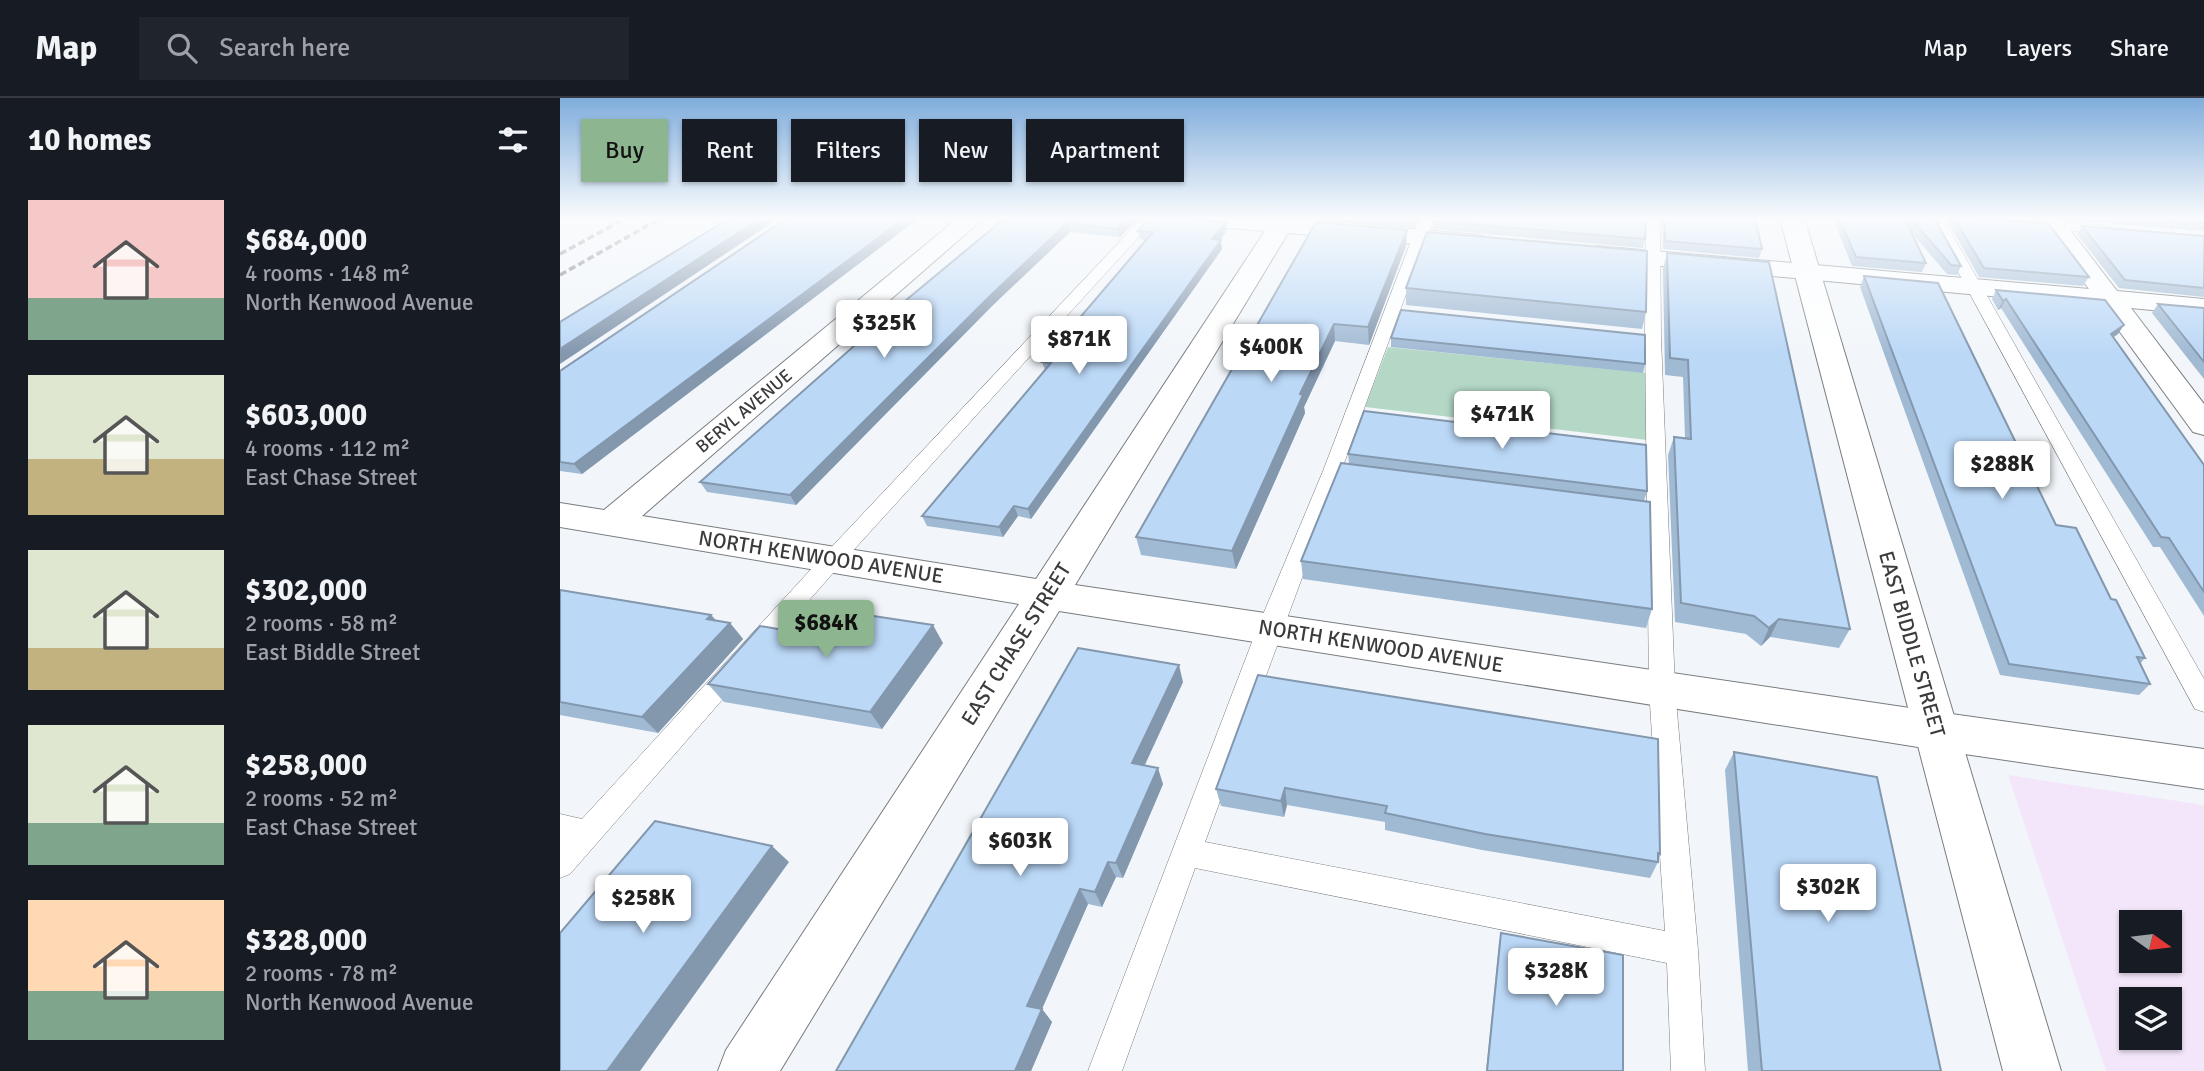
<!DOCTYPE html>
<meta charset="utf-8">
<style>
body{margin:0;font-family:Signika,sans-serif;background:#20242c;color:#f1f3f6;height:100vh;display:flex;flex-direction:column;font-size:26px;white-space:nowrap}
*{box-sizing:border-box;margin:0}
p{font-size:23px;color:#9ea1a6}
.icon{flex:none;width:38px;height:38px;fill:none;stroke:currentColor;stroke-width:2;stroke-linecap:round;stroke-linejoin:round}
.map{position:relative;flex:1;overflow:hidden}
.drawer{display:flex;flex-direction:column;background:#171b24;width:560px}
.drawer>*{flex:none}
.hud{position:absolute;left:21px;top:21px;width:665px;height:63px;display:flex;gap:14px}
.needle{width:46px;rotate:104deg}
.tools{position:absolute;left:1559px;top:812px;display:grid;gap:14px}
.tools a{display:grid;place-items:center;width:63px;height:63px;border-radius:0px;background:#171b24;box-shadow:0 2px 5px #0004;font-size:35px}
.price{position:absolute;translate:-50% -60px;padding:0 16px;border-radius:7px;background:#fff;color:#222;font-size:23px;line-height:46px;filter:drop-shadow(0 2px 4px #0008)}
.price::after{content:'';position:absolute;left:50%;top:42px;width:21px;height:16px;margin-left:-10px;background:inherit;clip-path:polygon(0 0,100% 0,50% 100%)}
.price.active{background:#8db690;color:#111}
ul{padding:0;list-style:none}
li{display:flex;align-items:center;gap:21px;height:175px;padding:0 28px}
li span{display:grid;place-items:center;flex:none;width:196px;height:140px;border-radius:0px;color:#555}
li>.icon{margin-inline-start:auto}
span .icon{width:84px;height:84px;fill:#fffc;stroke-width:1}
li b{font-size:30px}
h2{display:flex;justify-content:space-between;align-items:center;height:84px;padding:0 28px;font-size:30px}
.chip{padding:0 24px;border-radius:0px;background:#171b24;box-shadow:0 2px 5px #0004;font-size:24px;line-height:63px}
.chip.active{background:#8db690;color:#111}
header{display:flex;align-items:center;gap:42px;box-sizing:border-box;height:98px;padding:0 35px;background:#171b24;border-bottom:2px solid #363941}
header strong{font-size:33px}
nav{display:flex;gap:38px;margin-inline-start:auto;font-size:24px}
.search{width:490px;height:63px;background:#20242c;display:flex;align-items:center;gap:18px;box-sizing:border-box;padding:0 24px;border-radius:0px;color:#9ea1a6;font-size:26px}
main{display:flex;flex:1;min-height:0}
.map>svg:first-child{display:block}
.commercial{fill:#f3e6fa;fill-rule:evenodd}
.green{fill:#b5d8c6}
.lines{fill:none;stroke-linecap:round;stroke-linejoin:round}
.service-casing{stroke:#797c7f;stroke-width:1}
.minor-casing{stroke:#797c7f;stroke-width:2}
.tertiary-casing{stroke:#797c7f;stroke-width:2}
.service{fill:#fff;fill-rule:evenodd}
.minor{fill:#fff;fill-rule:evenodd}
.tertiary{fill:#fff;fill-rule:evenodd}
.rail{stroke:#6d6f70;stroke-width:3.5;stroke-dasharray:7 3.5;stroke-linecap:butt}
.wall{fill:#a1bad4}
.shaded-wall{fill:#8397ad}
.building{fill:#bbd8f7;stroke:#8397ad;stroke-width:2}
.labels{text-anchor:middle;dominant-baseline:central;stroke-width:5;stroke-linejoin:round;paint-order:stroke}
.far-street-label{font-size:18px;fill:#3a3b3c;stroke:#fff}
.street-label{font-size:21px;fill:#3a3b3c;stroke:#fff}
</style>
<header>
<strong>Map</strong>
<div class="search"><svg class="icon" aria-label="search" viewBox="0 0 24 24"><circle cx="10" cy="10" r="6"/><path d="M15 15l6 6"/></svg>Search here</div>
<nav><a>Map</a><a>Layers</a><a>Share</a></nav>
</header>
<main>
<section class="drawer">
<h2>10 homes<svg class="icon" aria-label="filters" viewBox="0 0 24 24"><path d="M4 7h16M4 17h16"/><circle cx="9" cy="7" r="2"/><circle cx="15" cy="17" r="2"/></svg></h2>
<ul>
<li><span style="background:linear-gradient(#f6c9c9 70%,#7fa58c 0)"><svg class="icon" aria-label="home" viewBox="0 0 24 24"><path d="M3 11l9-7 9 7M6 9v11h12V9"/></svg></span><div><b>$684,000</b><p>4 rooms · 148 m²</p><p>North Kenwood Avenue</p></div></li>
<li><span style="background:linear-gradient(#dfe7d0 60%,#c2b280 0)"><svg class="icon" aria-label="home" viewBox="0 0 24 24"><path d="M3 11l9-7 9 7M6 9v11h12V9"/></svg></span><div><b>$603,000</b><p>4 rooms · 112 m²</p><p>East Chase Street</p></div></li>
<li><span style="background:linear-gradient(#dfe7d0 70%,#c2b280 0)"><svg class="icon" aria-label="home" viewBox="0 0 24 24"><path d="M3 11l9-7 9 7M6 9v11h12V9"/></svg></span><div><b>$302,000</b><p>2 rooms · 58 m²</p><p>East Biddle Street</p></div></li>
<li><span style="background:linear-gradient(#dfe7d0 70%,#7fa58c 0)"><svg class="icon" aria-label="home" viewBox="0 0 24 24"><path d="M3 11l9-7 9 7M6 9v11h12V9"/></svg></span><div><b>$258,000</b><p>2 rooms · 52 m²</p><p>East Chase Street</p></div></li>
<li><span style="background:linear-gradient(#ffd9b3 65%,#7fa58c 0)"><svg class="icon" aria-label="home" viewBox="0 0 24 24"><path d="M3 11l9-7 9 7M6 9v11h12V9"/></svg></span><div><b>$328,000</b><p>2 rooms · 78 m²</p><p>North Kenwood Avenue</p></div></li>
</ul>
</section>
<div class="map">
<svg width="1644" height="973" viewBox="0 0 1644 973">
<rect width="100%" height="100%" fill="#f2f6fa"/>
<path class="commercial" d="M1448,677L1644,707V973H1546ZM1572,824H1610V863H1572ZM1572,901H1610V940H1572Z"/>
<polygon class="green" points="828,249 1086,275 1087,342 805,309"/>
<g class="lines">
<defs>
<g id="service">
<polygon points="582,120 596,120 280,467 10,776 0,780 0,716 22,721 264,457"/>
<polygon points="860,120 874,120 645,744 1105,833 1089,591 1085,240 1086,120 1100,120 1101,240 1115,591 1138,852 1145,973 1111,973 1107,865 635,770 562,973 528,973 697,531 763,373"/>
<polygon points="1369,120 1383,120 1644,581 1644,614 1635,611"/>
<polygon points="1602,120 1616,120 1644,148 1644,160 1639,159"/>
<polygon points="1476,122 1550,128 1557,132 1550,136 1471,129 1469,126"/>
</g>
<g id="minor">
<polygon points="398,120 424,120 82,418 476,481 705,133 633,127 625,125 622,120 736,120 917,137 926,139 929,144 926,149 917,151 728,135 515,487 1377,614 1644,651 1644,691 1377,652 499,513 220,973 158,973 166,952 459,506 0,429 0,405 44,412"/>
<polygon points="1477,120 1501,120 1557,193 1644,201 1644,217 1571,210 1644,306 1644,337 1633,334 1541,208 1036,162 1027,160 1024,155 1027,150 1036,148 1529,191"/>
</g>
<polygon id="tertiary" points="1220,120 1244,120 1501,973 1443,973"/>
</defs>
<use href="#service" class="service-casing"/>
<use href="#minor" class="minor-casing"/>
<use href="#tertiary" class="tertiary-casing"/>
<use href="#service" class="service"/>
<use href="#minor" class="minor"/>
<use href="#tertiary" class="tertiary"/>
<g class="rail">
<polyline points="0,156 66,120"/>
<polyline points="0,177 101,120"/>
</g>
</g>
<g class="wall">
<polygon points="227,120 359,120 22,376 0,373 0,273"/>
<polygon points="445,120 579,120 560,139 510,134 432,208 236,407 147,394 140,384"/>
<polygon points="767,120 858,120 853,130 767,122"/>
<polygon points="1102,120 1195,120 1202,151 1199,160 1103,151"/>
<polygon points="1273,120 1374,120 1401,168 1397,177 1387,176 1351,134 1366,165 1362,174 1292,168"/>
<polygon points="1386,120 1417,120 1529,179 1523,188 1419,179"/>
<polygon points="1503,120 1644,120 1644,133 1506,122"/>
<polygon points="873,123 1085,141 1083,150 873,131"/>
<polygon points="666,124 667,132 660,142 662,151 471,421 458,418 443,439 367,428 362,418 485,272 482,264 586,142 580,141 578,133"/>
<polygon points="1522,128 1644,138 1644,199 1559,190 1517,136"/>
<polygon points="846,148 809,247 775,243 744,309 745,315 676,471 581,457 576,439"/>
<polygon points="1107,155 1290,531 1279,550 1210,539 1201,548 1186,536 1115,524 1108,357 1114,339 1125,340 1123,279 1105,277 1103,171"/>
<polygon points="1304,178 1551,501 1585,560 1580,566 1590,586 1579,597 1440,577 1300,189"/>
<polygon points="846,190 1086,214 1082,231 846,207"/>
<polygon points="1436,192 1558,236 1553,239 1644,367 1644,518 1600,449 1593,449 1441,210 1438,212 1432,201"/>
<polygon points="1598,206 1644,210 1644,281 1592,215"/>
<polygon points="831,240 1085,266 1083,275 831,249"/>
<polygon points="788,356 1087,393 1084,403 1092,511 1086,530 743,481 741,463 789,366"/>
<polygon points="0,492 151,517 157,523 170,525 183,541 98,635 0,617"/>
<polygon points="247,536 383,545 322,631 164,604 148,586"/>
<polygon points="698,577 1100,756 1098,761 1098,764 1090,780 922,752 825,732 825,724 727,707 724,719 661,708 656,691"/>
<polygon points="623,584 585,667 603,686 563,780 556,779 542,809 528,806 482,911 492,924 471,973 276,973"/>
<polygon points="1174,654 1381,973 1188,973 1165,672"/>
<polygon points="941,835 1063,973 926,973 939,845"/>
</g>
<g class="shaded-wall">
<polygon points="201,120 219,120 0,266 0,251"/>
<polygon points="345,120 359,120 22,376 14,366"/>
<polygon points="569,120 579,120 560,139 558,131"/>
<polygon points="854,120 858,120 853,130 854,121"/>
<polygon points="666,124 667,132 654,150 652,141"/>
<polygon points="507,125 510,134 432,208 236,407 230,397 429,199"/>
<polygon points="847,132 846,148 809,247 808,229"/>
<polygon points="661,142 662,151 471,421 468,411"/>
<polygon points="1446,201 1441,210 1438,212 1443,203"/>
<polygon points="774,226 775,243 744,309 745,315 676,471 672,453 740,296"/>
<polygon points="1564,227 1558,236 1545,245 1551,236"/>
<polygon points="454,408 458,418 443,439 439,429"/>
<polygon points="151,517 164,532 170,525 183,541 98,635 82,619 147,521"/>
<polygon points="1219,521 1210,539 1201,548 1209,530"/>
<polygon points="373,527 383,545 322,631 310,614"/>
<polygon points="619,567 623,584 578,681 572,665"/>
<polygon points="598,670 603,686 563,780 556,765"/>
<polygon points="725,690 727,707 724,719 721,703"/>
<polygon points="212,748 229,764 80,973 47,973"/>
<polygon points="548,764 556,779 542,809 535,794"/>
<polygon points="520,791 528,806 478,920 467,908"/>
<polygon points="482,911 492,924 471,973 455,973"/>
</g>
<g class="building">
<polygon points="170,120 201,120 0,251 0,224"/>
<polygon points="227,120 345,120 14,366 0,364 0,273"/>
<polygon points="445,120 569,120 558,131 507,125 429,199 230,397 140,384 345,203"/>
<polygon points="590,120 630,120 666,124 652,141 661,142 468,411 454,408 439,429 362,418 491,265 482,264 593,134 578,133"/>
<polygon points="834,120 854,120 854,121"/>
<polygon points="874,120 1086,120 1085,141 873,123"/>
<polygon points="1105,120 1195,120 1202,151 1105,143"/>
<polygon points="1279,120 1374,120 1401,168 1391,167 1351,121 1346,124 1366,165 1296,159"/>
<polygon points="1394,120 1417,120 1488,125 1529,179 1424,170"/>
<polygon points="1581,120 1644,120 1644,125"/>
<polygon points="756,124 847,132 808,229 774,226 740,296 743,297 672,453 576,439"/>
<polygon points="1522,128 1644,138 1644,190 1565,182"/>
<polygon points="867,134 1087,153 1086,214 846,190"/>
<polygon points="1107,155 1209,164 1290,531 1219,521 1209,530 1194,518 1121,505 1114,339 1131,341 1128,262 1110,260"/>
<polygon points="1304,178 1378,185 1496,427 1516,430 1551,501 1556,502 1585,560 1577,559 1590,586 1449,566"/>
<polygon points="1436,192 1545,202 1564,227 1551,236 1644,367 1644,494 1609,440 1601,439 1446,201 1443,203"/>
<polygon points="1598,206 1644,210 1644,264"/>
<polygon points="841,212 1085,237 1085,266 831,240"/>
<polygon points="804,313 1086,347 1087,393 788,356"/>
<polygon points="781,365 1090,404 1092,511 741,463"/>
<polygon points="0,492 151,517 147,521 170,525 82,619 0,604"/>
<polygon points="267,511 373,527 310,614 148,586 200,528 247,536"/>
<polygon points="518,550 619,567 572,665 598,670 556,765 548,764 535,794 520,791 467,908 482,911 455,973 276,973"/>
<polygon points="698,577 1098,641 1100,756 1098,755 1098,764 925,736 825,715 827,708 725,690 721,703 656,691"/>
<polygon points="1174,654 1317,679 1381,973 1202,973"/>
<polygon points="95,723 212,748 47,973 0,973 0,835"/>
<polygon points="941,835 1063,857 1063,973 927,973"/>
</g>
<linearGradient id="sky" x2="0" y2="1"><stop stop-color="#80addc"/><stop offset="0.47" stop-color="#f9fbfd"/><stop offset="1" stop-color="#f9fbfd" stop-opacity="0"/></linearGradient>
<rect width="1644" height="256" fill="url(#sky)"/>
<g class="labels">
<g class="far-street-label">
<text transform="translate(184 313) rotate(-40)">BERYL AVENUE</text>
</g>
<g class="street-label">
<text transform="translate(261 459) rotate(9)">NORTH KENWOOD AVENUE</text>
<text transform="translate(456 546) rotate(-58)">EAST CHASE STREET</text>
<text transform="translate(1352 546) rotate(74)">EAST BIDDLE STREET</text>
<text transform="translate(821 548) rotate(9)">NORTH KENWOOD AVENUE</text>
</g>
</g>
</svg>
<div class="tools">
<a><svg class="needle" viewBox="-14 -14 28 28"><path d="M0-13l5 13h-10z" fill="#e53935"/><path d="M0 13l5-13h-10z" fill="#9ea1a6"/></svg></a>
<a><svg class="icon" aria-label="layers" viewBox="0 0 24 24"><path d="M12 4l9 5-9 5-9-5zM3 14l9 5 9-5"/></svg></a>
</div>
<b class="price" style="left:324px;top:262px">$325K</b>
<b class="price" style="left:519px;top:278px">$871K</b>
<b class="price" style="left:711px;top:286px">$400K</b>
<b class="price" style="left:942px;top:353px">$471K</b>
<b class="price" style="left:1442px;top:403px">$288K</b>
<b class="price active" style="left:266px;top:562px">$684K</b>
<b class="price" style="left:460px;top:780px">$603K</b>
<b class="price" style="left:1268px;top:826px">$302K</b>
<b class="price" style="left:83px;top:837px">$258K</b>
<b class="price" style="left:996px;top:910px">$328K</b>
<div class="hud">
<a class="chip active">Buy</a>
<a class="chip">Rent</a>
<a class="chip">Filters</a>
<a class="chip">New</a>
<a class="chip">Apartment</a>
</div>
</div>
</main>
